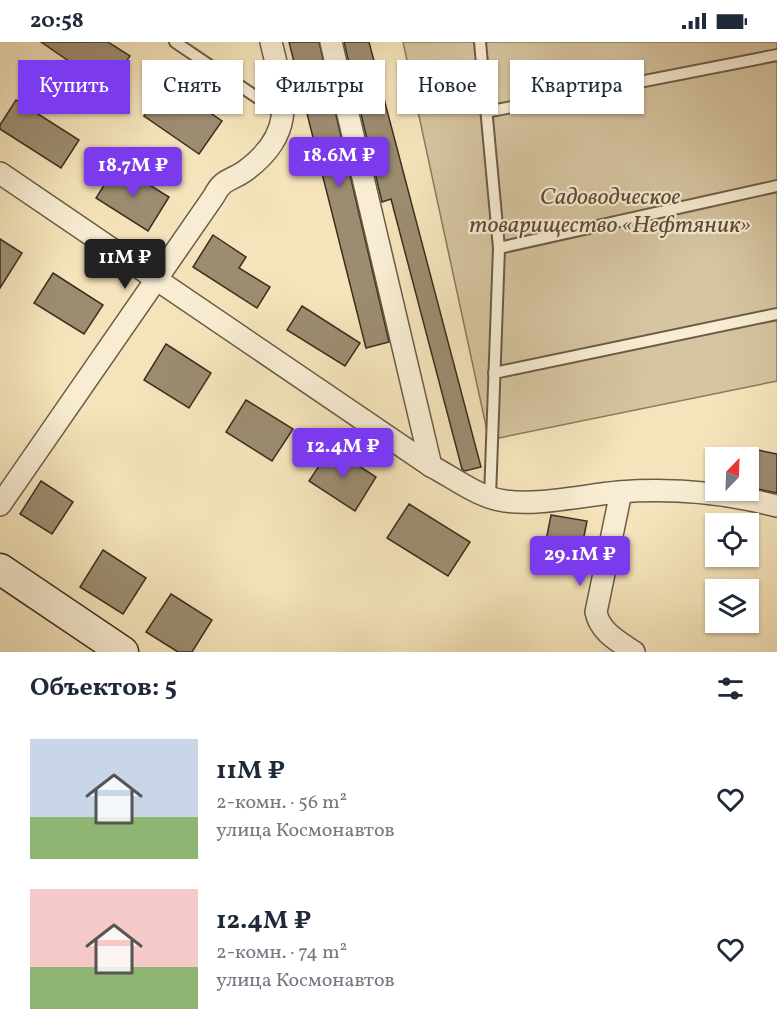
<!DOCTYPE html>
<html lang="ru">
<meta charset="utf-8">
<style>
body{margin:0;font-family:Vollkorn,serif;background:#f2f2f3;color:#1f2937;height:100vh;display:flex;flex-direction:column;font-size:22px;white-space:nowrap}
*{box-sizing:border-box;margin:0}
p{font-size:20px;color:#747a83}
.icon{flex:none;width:33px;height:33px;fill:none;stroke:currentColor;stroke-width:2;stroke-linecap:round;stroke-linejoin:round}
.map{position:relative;height:610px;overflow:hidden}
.sheet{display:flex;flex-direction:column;background:#fff;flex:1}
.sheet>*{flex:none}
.top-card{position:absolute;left:18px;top:18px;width:741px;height:54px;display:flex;gap:12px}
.needle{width:39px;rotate:23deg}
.buttons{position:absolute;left:705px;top:405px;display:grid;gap:12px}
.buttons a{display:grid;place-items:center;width:54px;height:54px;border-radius:0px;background:#fff;box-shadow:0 2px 4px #0004;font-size:30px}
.price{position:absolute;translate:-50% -51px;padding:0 14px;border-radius:6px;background:#7c3aed;color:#fff;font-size:20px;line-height:39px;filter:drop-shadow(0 2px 3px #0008)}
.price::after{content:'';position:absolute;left:50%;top:36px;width:18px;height:14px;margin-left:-9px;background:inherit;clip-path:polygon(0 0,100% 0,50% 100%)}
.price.selected{background:#222;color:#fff}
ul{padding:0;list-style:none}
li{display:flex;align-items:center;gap:18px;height:150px;padding:0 30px}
li span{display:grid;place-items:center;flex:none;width:168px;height:120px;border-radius:0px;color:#555}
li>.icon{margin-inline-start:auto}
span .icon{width:72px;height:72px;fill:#fffc;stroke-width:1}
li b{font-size:26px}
h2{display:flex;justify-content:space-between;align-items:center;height:72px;padding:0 30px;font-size:26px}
.pill{padding:0 21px;border-radius:0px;background:#fff;box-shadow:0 2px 4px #0004;font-size:21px;line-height:54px}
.pill.selected{background:#7c3aed;color:#fff}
.status{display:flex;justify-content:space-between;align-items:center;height:42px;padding:0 30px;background:#fff;direction:ltr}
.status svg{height:16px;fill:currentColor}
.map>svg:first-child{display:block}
.green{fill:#d6c5a1;stroke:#897a60;stroke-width:1.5}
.building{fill:#9c8d71;stroke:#3c2e20;stroke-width:1.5}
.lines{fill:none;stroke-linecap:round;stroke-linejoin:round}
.lane-casing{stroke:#6a5c47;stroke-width:14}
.street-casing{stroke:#6a5c47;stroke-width:24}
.secondary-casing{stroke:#3c2e20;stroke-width:33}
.lane{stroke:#f8edd3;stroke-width:10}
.street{stroke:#f8edd3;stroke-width:21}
.secondary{stroke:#f8edd3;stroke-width:30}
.labels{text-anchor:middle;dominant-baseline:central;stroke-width:4.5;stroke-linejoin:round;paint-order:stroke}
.park-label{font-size:24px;font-style:italic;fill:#5b4c3a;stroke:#f8edd3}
</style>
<div class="status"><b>20:58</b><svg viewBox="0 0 49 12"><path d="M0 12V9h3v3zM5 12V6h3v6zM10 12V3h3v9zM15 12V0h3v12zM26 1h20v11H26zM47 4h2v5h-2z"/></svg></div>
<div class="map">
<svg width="777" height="610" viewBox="0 0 777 610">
<rect width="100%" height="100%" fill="#f5e4bb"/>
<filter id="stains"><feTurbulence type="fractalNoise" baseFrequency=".00333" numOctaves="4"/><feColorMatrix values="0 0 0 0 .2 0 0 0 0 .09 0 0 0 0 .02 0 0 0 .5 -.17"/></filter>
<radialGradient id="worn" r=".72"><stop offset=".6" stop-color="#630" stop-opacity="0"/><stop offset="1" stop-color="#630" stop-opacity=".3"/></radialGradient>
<polygon class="green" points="403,0 777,0 777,339 489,398"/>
<g class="building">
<polygon points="41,0 108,0 130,14 108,46"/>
<polygon points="289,0 319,0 389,300 366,306"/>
<polygon points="344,0 369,0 481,425 465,429 462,427 391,157 382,160"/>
<polygon points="166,41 222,79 199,112 144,74"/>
<polygon points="16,58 79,98 61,126 0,87 0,83"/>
<polygon points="117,123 169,155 148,189 96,156"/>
<polygon points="213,193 246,215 239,226 270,245 257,266 193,225"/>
<polygon points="0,197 22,211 0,246"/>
<polygon points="53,231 103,263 84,292 34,261"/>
<polygon points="302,264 360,301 345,324 287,288"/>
<polygon points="166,302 211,331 189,366 144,338"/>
<polygon points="246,358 293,387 272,419 226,390"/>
<polygon points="331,406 376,435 355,469 309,439"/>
<polygon points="748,406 777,412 777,451 748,445"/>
<polygon points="41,439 73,460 52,492 20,472"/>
<polygon points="409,462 470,500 448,534 387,496"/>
<polygon points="551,473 587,479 577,530 541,524"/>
<polygon points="103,508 146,536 123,572 80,545"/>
<polygon points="171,552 212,578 192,610 178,610 146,590"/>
</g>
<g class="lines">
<defs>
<g id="lane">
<polyline points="175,0 283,73"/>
<polyline points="480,0 499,206"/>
<polyline points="486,70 777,13"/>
<polyline points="494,331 777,272"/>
<polyline points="490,455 499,206 777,144"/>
</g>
<g id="street">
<path d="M331,0L431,424C454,436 479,456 505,459C537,464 585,453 619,450C672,446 726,451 777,464"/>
<polyline points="0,131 431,424"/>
<path d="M621,450L596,570C600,590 618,599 634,610"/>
<path d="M0,463L214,154C223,136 231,139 245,129C298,90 284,54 271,0"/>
</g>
<polyline id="secondary" points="0,527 123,610"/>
</defs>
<use href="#lane" class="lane-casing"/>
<use href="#street" class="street-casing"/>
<use href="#secondary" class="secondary-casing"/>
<use href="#lane" class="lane"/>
<use href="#street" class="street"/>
<use href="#secondary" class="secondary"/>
</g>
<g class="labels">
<g class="park-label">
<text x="610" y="156">Садоводческое<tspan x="610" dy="28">товарищество «Нефтяник»</tspan></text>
</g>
</g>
<rect width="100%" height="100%" filter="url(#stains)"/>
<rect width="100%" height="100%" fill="url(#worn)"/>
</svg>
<div class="buttons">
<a><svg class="needle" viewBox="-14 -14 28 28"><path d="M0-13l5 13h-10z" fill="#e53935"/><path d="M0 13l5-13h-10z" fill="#747a83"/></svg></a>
<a><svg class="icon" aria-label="locate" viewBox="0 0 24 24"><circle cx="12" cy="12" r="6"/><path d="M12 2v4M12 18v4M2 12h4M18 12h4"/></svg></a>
<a><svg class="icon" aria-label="layers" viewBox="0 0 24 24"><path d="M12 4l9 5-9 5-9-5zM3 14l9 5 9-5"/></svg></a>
</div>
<b class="price" style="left:339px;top:146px">18.6M ₽</b>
<b class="price" style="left:133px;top:156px">18.7M ₽</b>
<b class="price selected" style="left:125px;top:248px">11M ₽</b>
<b class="price" style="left:343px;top:437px">12.4M ₽</b>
<b class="price" style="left:580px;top:545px">29.1M ₽</b>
<div class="top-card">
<a class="pill selected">Купить</a>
<a class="pill">Снять</a>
<a class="pill">Фильтры</a>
<a class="pill">Новое</a>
<a class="pill">Квартира</a>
</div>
</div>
<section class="sheet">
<h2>Объектов: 5<svg class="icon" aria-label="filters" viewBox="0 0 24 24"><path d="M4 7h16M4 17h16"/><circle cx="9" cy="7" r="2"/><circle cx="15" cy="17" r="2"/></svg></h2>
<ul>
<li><span style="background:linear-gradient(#c9d6e8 65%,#8fb573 0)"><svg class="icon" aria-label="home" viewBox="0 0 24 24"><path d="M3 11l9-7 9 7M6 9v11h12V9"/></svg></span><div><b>11M ₽</b><p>2-комн. · 56 m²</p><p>улица Космонавтов</p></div><svg class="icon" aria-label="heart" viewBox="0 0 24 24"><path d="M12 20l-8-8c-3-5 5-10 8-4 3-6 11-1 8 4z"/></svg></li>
<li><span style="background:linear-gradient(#f6c9c9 65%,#8fb573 0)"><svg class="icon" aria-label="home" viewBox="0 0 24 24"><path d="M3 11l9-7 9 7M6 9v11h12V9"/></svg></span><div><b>12.4M ₽</b><p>2-комн. · 74 m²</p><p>улица Космонавтов</p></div><svg class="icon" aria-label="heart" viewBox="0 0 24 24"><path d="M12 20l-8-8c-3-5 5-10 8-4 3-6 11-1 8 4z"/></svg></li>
</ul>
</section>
